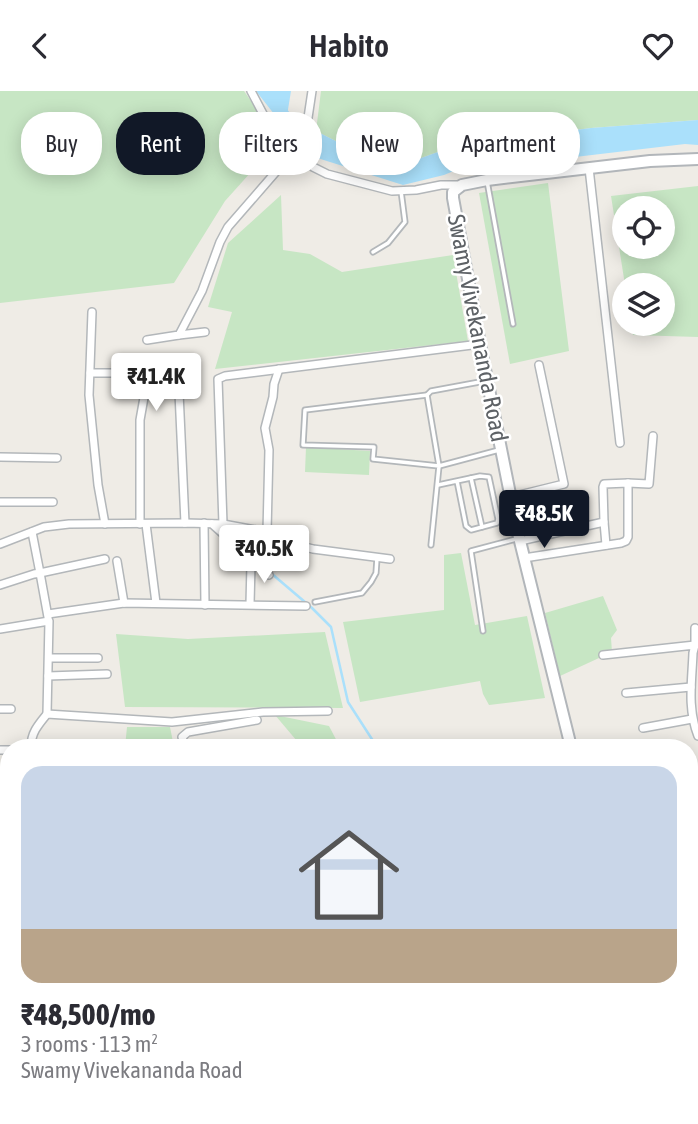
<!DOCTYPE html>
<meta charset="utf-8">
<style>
body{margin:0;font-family:"Asap Condensed",sans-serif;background:#f2f2f3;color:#2b2b33;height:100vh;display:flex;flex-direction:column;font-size:26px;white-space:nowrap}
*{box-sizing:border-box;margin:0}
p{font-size:23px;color:#7c7c81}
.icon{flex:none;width:38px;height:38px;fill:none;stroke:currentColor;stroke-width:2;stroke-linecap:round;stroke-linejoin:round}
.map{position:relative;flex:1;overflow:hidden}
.details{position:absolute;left:0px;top:648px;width:698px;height:387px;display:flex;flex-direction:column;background:#fff;border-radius:28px 28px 0 0;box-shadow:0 4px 18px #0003}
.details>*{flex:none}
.hud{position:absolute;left:21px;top:21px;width:656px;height:63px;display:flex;gap:14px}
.controls{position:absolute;left:612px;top:105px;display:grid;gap:14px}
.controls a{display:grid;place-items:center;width:63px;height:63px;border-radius:50%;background:#fff;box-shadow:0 4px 18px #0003;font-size:35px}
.price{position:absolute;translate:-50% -60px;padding:0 16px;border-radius:7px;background:#fff;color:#222;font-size:23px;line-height:46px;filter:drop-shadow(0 2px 4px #0008)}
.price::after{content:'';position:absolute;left:50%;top:42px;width:21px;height:16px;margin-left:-10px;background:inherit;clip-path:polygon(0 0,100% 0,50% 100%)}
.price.on{background:#111827;color:#fff}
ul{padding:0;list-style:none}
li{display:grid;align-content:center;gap:14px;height:371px;padding:0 21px}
li span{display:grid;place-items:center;height:217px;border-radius:21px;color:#555}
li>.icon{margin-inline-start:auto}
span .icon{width:126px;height:126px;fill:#fffc;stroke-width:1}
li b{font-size:30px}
.chip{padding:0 24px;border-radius:28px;background:#fff;box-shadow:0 4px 18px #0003;font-size:24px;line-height:63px}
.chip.on{background:#111827;color:#fff}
header{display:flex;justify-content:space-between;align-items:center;height:91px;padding:0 21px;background:#fff;font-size:32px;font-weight:600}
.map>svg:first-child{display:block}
.green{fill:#c7e6c4;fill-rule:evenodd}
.water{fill:#aae0fb}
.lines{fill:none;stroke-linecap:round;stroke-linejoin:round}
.stream{stroke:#aae0fb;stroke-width:2.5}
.lane-casing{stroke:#b3b7ba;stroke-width:7}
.street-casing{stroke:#b3b7ba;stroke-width:10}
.secondary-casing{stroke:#b2b6ba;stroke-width:14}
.lane{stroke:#fff;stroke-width:3.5}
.street{stroke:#fff;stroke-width:7}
.secondary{stroke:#fff;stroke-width:10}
.labels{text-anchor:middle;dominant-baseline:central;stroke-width:5;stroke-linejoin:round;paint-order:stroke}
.street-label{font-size:24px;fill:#5e6266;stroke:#fff}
</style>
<header><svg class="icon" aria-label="back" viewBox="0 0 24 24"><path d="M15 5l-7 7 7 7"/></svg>Habito<svg class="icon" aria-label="heart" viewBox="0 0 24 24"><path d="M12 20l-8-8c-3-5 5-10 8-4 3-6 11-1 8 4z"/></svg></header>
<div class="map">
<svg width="698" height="1033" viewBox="0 0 698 1033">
<rect width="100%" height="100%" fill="#efece6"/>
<g class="green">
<polygon points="0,0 244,0 279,50 225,110 174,192 0,212"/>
<polygon points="321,0 698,0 698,29 591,37 457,54 402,74 375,70 316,40"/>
<polygon points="548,92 569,260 510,273 479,102"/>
<path d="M698,95V246L633,244L631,233H663V194H625L611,105ZM625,117H663V156H625Z"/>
<polygon points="281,104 283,159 310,163 342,181 453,164 468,250 215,278 232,221 208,216 228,152"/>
<polygon points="306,356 370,360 369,384 305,381"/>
<polygon points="461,462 475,534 527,525 545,607 489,614 483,603 480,590 360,611 343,531 444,519 444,464"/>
<polygon points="603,505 617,539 611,547 612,561 560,585 545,522"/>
<polygon points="325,541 343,617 125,616 116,543 188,548"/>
<polygon points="275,624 329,635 340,656 302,656"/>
<polygon points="127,636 170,636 174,656 125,656"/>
</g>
<g class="water">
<polygon points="256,0 291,0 285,37"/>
<polygon points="698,29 698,54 685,53 575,66 461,77 444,84 403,94 311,65 316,40 375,70 402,74 457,54 591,37"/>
</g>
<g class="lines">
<g class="stream">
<polyline points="286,19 299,35 317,46"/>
<polyline points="272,483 312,517 331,536 348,611 377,656"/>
</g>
<defs>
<g id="lane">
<polyline points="487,90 513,233"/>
<polyline points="373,161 388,152 405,131 401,100"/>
<polyline points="485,290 431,300 427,304 439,375 499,359"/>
<polyline points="427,304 305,319 303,354 374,356 373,368 439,375 431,454"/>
<polyline points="471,387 482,436"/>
<polyline points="438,394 480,385 489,386 498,428 497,432 471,439 466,435 457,390"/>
<polyline points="315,511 362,502 371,491 376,482 377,467"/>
<polyline points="483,540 471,460 516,448"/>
<polyline points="690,747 698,749"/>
<polyline points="264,1033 267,1026"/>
</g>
<g id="street">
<polyline points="251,0 271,38 313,76 327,83 392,100 416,99 441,94 461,94"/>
<polyline points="589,77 620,352"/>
<polyline points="92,221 89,304 98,394 105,433"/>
<polyline points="179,244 205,241"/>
<polyline points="147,249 179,244 202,200 220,151 228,136 301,52 306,40 312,0"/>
<polyline points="178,280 185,432"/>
<polyline points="90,282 129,282 143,290 145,301 140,329 140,433"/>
<polyline points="0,366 57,367"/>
<polyline points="628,392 649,393 653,345"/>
<polyline points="511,406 564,393 539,274"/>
<polyline points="0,411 53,411"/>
<polyline points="604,431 606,454"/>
<polyline points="204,432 205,514"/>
<polyline points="146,433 156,512"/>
<polyline points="212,433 269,484"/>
<polyline points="223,433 218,288 225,285 480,253"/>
<polyline points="32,441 40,482 105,468"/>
<polyline points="267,441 269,359 265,337 273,306 274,293 279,278"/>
<polyline points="520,450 604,431 603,396 604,393 628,392 628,446 626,450 621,452 524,467"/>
<polyline points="0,453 44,436 69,433 185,432 223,433 267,441 289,452 313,458 390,468"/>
<polyline points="117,470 124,512"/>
<polyline points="0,494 34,483 40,482 48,526"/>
<polyline points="250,513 251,473"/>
<polyline points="48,523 124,512 306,515"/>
<polyline points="0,538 49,530 47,623"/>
<polyline points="695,554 695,537"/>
<path d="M603,564L695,554L693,562C692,590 687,617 698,645"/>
<polyline points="49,567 98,567"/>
<polyline points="48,585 107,583"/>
<polyline points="626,602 691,596"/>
<polyline points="0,618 11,618"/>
<polyline points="643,637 692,628"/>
<path d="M31,656C31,642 38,634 47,623L172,631L263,621L328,620"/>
<polyline points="185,656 182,646 188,641 257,629"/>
<polyline points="0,659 9,659"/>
<polyline points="0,691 9,692"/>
<polyline points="607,1026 610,1033"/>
<polyline points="645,1026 647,1033"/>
<polyline points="670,1026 672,1033"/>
<polyline points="5,1033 9,1008"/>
<polyline points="39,1033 41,1026"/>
</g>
<g id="secondary">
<polyline points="571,656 517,438 480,253 453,107 453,101 462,94 487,89 650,70 698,68"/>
<polyline points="690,691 698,683"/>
<polyline points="0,792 9,793"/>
</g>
</defs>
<use href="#lane" class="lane-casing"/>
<use href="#street" class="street-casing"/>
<use href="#secondary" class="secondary-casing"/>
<use href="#lane" class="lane"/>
<use href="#street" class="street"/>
<use href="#secondary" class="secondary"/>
</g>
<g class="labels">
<g class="street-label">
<text transform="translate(478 237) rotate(79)">Swamy Vivekananda Road</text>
</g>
</g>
</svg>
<div class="controls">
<a><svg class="icon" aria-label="locate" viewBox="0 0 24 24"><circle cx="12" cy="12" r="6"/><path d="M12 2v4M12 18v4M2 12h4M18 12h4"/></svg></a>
<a><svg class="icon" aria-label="layers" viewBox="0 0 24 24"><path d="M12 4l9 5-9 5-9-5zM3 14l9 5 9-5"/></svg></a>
</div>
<b class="price" style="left:156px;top:322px">₹41.4K</b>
<b class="price on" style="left:544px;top:459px">₹48.5K</b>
<b class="price" style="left:264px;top:494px">₹40.5K</b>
<div class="hud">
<a class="chip">Buy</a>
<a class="chip on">Rent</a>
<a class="chip">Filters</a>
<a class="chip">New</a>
<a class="chip">Apartment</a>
</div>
<section class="details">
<ul>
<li><span style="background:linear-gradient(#c9d6e8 75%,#b9a48a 0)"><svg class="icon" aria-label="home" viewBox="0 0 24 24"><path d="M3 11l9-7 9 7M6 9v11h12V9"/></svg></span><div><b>₹48,500/mo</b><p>3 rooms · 113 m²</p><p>Swamy Vivekananda Road</p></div></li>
</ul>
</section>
</div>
